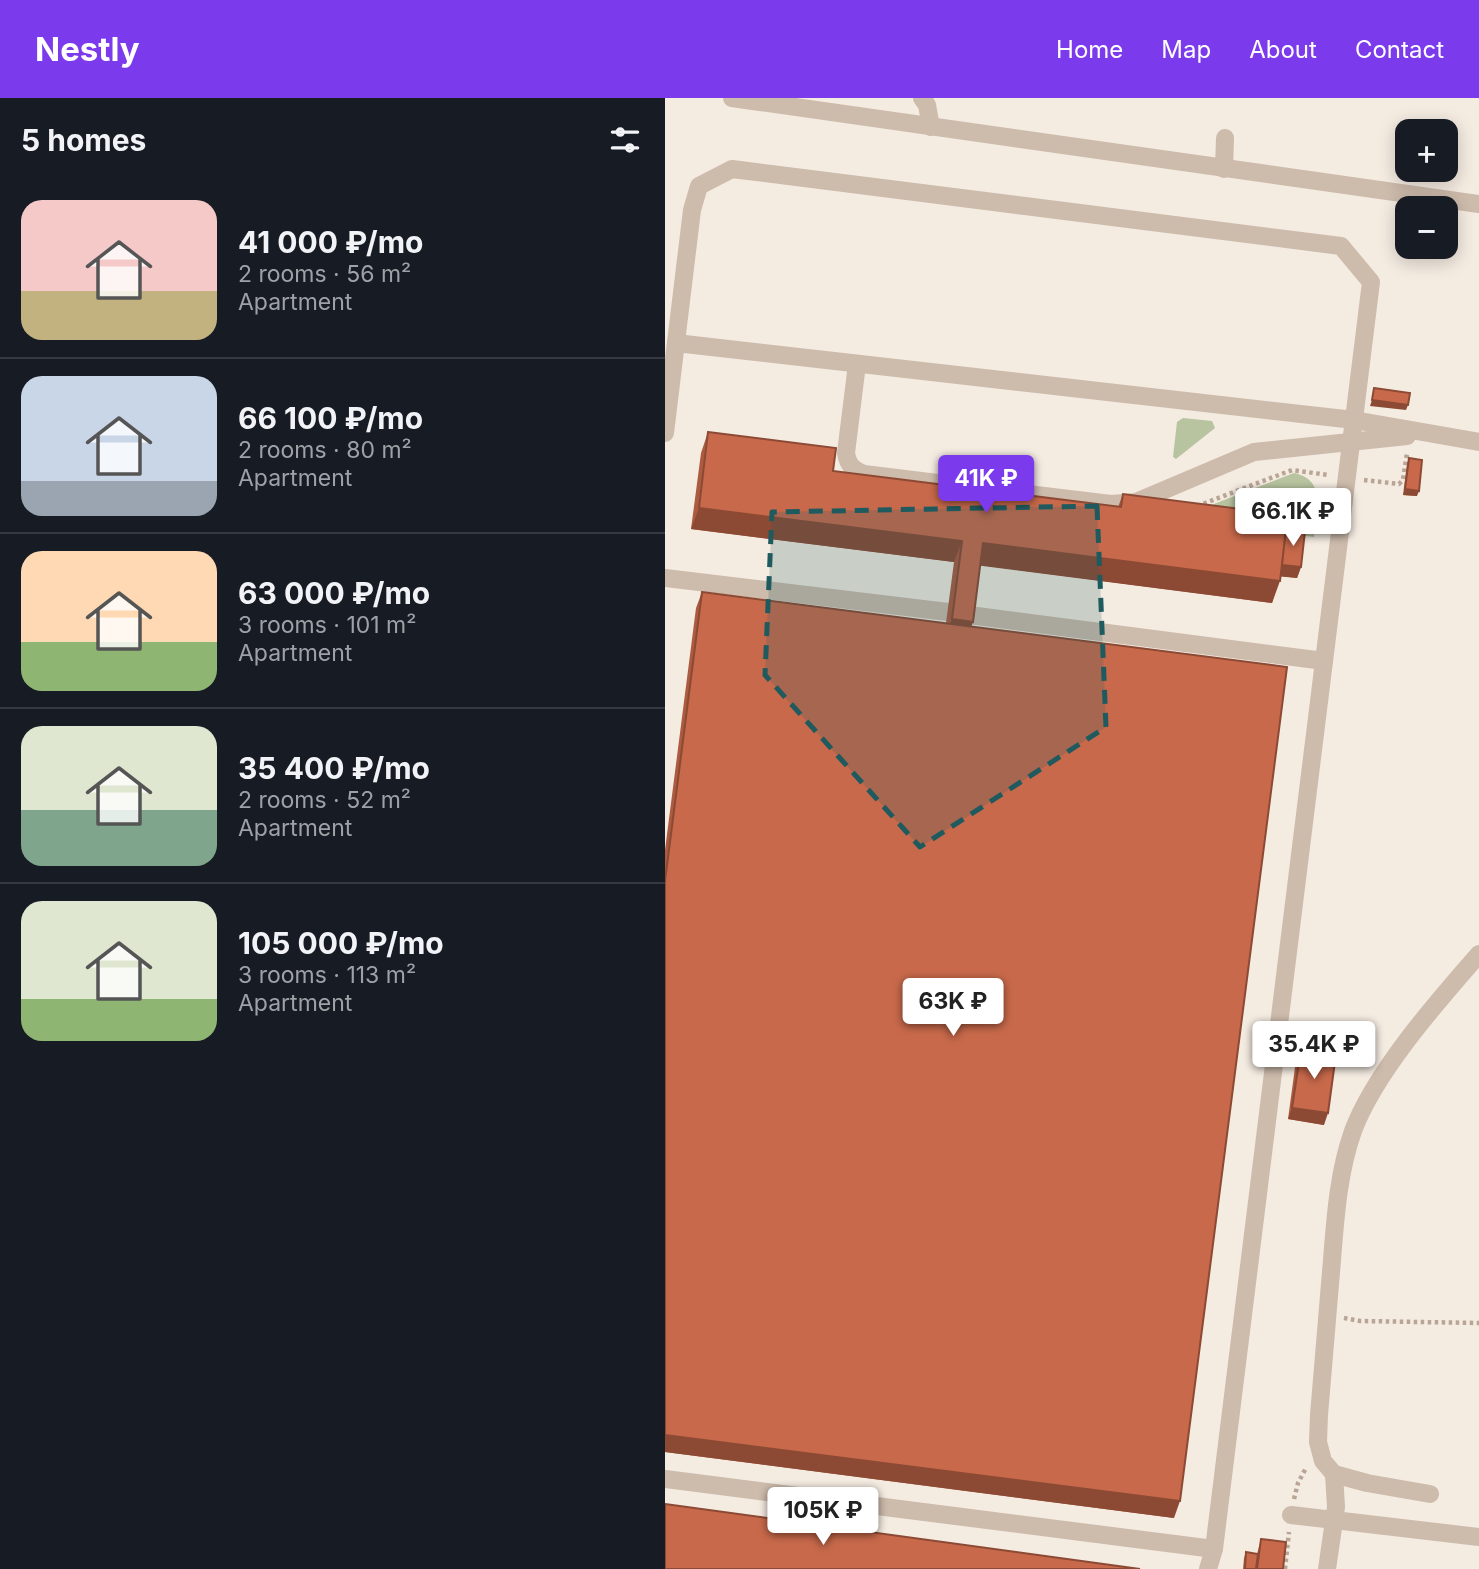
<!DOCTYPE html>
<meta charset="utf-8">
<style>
body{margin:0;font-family:Inter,sans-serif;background:#242831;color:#f1f3f6;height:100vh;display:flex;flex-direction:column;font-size:26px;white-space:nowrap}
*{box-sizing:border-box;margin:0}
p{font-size:23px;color:#9ea1a6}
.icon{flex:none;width:38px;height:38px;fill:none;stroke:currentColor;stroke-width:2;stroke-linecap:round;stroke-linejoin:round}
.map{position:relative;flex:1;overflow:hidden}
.panel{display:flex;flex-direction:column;background:#171b24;width:665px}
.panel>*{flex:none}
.buttons{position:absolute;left:730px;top:21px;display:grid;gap:14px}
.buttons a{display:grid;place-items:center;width:63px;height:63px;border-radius:14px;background:#171b24;box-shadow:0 4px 18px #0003;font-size:35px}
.price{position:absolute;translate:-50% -60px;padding:0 16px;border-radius:7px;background:#fff;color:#222;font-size:23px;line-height:46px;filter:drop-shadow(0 2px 4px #0008)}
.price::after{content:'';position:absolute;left:50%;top:42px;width:21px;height:16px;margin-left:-10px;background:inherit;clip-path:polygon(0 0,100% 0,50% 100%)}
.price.current{background:#7c3aed;color:#fff}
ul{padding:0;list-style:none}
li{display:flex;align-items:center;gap:21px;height:175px;padding:0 21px}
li+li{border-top:2px solid #363941}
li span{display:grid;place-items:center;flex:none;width:196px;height:140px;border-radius:21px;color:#555}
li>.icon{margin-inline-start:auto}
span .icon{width:84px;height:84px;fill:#fffc;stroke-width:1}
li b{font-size:30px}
h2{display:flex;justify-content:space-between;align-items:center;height:84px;padding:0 21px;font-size:30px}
header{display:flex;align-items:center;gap:42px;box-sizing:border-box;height:98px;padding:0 35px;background:#7c3aed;color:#fff}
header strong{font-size:33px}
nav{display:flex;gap:38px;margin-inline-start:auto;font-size:24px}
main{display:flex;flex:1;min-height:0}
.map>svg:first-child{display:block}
.green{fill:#b8c4a0}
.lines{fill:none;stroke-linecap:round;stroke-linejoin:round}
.path{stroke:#b9a596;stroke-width:4.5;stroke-dasharray:3.5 3.5;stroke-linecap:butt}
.minor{stroke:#cdbbac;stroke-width:18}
.wall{fill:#ac5a40}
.shaded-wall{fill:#8c4a34}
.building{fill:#c8694b;stroke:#8c4a34;stroke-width:2}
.marked{fill:#1f5a5e;fill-opacity:0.2;stroke:#1f5a5e;stroke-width:5;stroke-dasharray:14 9;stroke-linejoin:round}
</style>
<header>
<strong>Nestly</strong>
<nav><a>Home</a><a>Map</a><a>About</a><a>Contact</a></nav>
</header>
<main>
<section class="panel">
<h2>5 homes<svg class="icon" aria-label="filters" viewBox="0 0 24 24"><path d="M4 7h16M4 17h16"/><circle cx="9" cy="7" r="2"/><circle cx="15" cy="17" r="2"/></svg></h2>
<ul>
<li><span style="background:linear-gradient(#f6c9c9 65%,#c2b280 0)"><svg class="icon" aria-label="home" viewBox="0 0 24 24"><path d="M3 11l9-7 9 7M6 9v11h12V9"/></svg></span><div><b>41 000 ₽/mo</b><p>2 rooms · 56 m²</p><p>Apartment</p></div></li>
<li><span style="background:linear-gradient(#c9d6e8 75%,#9aa5b1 0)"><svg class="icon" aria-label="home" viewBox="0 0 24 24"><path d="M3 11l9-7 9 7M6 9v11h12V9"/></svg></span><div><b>66 100 ₽/mo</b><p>2 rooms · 80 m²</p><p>Apartment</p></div></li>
<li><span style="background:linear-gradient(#ffd9b3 65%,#8fb573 0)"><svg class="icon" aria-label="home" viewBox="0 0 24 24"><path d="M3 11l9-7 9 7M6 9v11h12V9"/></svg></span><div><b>63 000 ₽/mo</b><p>3 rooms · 101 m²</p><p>Apartment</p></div></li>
<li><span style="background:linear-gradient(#dfe7d0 60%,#7fa58c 0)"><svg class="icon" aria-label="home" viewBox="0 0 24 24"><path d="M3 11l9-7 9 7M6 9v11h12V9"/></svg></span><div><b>35 400 ₽/mo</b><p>2 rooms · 52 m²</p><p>Apartment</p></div></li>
<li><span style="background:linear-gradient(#dfe7d0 70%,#8fb573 0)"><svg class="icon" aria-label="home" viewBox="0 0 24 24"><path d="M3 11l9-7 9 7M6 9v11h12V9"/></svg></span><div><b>105 000 ₽/mo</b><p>3 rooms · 113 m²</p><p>Apartment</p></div></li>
</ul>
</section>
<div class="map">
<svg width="814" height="1471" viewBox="0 0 814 1471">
<rect width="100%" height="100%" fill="#f4ebe1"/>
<g class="green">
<polygon points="518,320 547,323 550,330 511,361 508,359 512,324"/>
<path d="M629,375C662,382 652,414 649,439L521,423L523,416Z"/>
</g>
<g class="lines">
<g class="path">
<polyline points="699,382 734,386 738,382 742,355"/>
<polyline points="532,408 627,372 663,377"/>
<polyline points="679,1220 695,1223 814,1225"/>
<polyline points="629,1401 633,1385 641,1370"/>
<polyline points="620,1471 624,1434"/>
</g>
<g class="minor">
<polyline points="67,0 814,106"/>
<polyline points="257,0 262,7 266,29"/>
<polyline points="559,71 560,40"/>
<polyline points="11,245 689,322 814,344"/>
<path d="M192,266L181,355C183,367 188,372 199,376L446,406L471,404L589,354L742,338"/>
<polyline points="0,335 27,112 34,88 67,71 676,148 706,184 549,1451 543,1471"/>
<polyline points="0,480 283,514"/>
<polyline points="304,517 659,563"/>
<polyline points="0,1381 549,1451"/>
<path d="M765,1396L702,1385L669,1376L658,1363L653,1344L654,1317C658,1270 662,1222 666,1174C670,1127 672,1078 688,1033C710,974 772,904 814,856"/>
<polyline points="626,1417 814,1439"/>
<polyline points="662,1471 671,1409 669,1376"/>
</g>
</g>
<g class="wall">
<polygon points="43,334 168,373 453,409 458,396 621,431 636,469 632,480 615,478 607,505 315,467 306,528 509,1420 0,1354 0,752 31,510 37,494 281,525 289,464 26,431 36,355"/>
<polygon points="744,360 752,398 738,397 742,366"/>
<polygon points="636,951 659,1027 623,1021 631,962"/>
<polygon points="596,1441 618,1471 578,1471 579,1460 581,1454 592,1456"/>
</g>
<g class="shaded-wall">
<polygon points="707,302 743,307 741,312 705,308"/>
<polygon points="740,391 754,393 752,398 738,397"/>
<polygon points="34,410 297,443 289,464 26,431"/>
<polygon points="318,445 615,483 607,505 310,467"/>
<polygon points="615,466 636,469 632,480 611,478"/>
<polygon points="287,521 308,524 300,545 279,542"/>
<polygon points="627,1010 663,1015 659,1027 623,1021"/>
<polygon points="0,1337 515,1403 509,1420 0,1354"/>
</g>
<g class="building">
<polygon points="709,290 745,295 743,307 707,302"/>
<polygon points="43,334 171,350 168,373 456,409 458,396 623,417 615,483 318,445 308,524 287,521 297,443 34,410"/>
<polygon points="744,360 757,362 754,393 740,391"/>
<polygon points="621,431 640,433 636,469 617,467"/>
<polygon points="37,494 622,569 515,1403 0,1337 0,783"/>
<polygon points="636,951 671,956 663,1015 627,1010"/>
<polygon points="0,1406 475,1471 0,1471"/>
<polygon points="596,1441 621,1444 618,1471 592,1471"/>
<polygon points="581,1454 593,1456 591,1471 580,1471"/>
</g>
<path class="marked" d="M432,408L441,629L255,749L100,577L107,414Z"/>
</svg>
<div class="buttons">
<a>+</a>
<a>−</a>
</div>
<b class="price current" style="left:321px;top:417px">41K ₽</b>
<b class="price" style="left:628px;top:450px">66.1K ₽</b>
<b class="price" style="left:288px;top:940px">63K ₽</b>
<b class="price" style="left:649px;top:983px">35.4K ₽</b>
<b class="price" style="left:158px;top:1449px">105K ₽</b>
</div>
</main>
